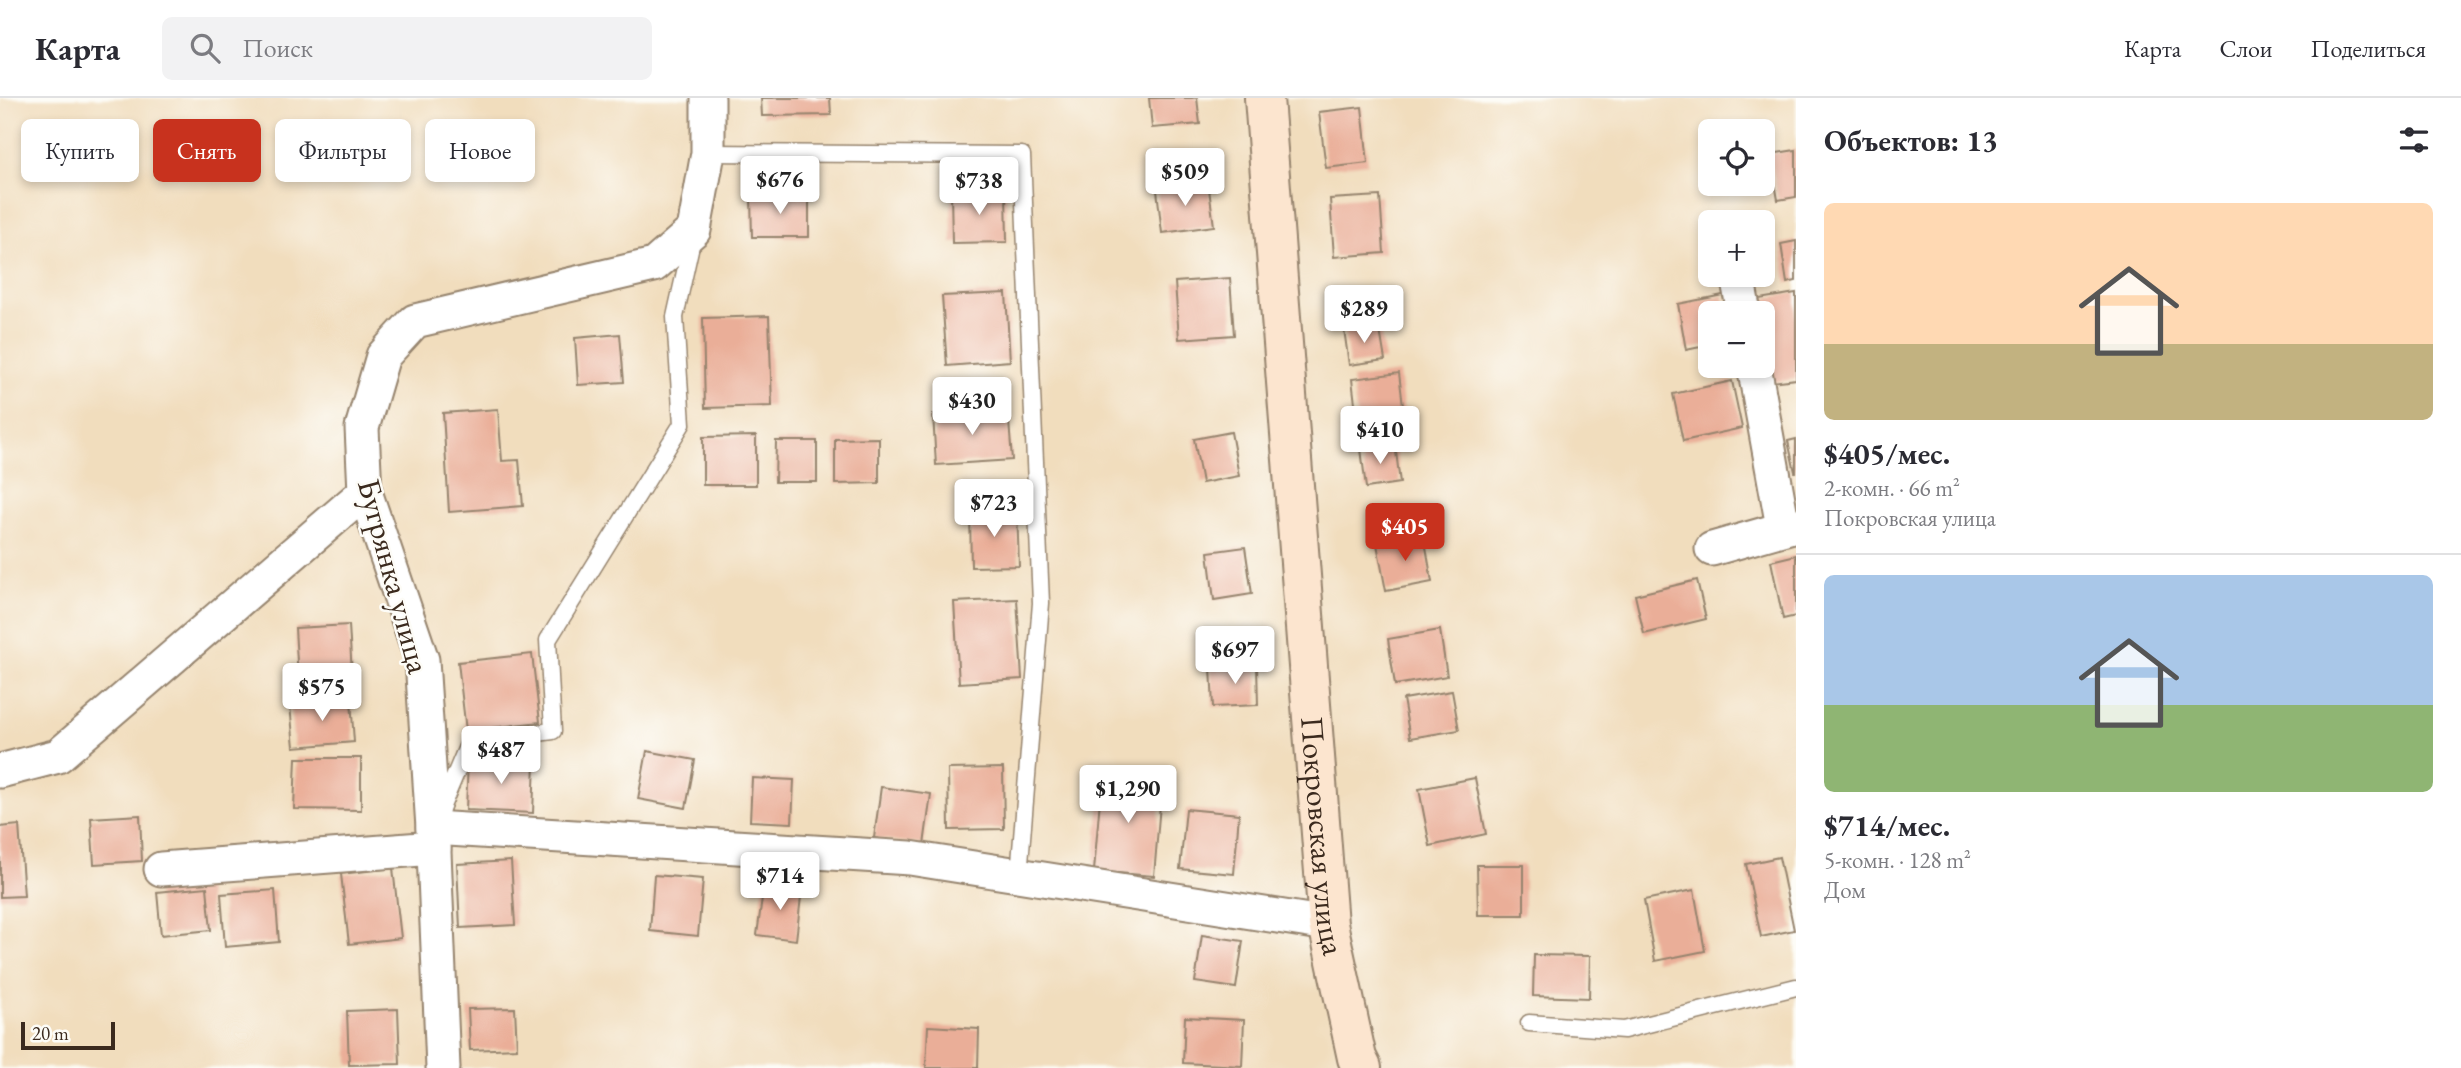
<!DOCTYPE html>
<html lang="ru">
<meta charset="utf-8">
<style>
body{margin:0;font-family:"EB Garamond",serif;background:#f2f2f3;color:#2b2b33;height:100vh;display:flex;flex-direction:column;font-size:26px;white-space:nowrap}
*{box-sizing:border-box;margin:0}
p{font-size:23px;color:#7c7c81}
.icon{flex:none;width:38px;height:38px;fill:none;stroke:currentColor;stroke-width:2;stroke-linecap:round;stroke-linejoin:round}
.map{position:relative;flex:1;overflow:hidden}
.sheet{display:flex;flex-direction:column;background:#fff;width:665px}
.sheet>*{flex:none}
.hud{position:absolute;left:21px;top:21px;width:665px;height:63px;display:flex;gap:14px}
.buttons{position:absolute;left:1698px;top:21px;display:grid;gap:14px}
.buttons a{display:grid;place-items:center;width:77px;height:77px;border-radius:10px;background:#fff;box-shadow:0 4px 10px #0003;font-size:35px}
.scale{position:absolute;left:21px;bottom:18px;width:94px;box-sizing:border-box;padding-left:7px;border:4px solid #3b2a1e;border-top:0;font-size:19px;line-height:24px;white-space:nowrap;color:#3b2a1e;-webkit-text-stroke:5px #fdfcf7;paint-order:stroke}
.price{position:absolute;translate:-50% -60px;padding:0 16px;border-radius:7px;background:#fff;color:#222;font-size:23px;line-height:46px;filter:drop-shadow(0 2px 4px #0008)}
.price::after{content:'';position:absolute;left:50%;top:42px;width:21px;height:16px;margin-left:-10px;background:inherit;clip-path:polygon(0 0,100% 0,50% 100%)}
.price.selected{background:#c8321e;color:#fff}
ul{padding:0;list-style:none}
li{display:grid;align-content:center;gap:14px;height:371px;padding:0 28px}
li+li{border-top:2px solid #e1e1e2}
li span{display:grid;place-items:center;height:217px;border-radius:10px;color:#555}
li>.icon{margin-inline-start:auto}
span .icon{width:126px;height:126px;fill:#fffc;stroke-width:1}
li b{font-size:30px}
h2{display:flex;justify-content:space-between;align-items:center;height:84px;padding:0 28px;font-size:30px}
.tag{padding:0 24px;border-radius:10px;background:#fff;box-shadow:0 4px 10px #0003;font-size:24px;line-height:63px}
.tag.selected{background:#c8321e;color:#fff}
header{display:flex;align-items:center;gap:42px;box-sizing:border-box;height:98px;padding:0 35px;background:#fff;border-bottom:2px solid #e1e1e2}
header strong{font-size:33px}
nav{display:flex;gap:38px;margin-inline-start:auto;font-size:24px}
.search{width:490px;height:63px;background:#f2f2f3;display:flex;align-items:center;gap:18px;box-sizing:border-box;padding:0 24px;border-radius:10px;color:#7c7c81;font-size:26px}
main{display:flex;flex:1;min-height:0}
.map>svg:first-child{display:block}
.building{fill:#eaae98}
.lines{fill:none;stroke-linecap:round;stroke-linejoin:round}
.lane-casing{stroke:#96846e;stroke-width:19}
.street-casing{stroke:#96846e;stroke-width:37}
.secondary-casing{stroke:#96846e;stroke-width:42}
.lane{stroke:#fff;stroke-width:16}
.street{stroke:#fff;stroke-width:33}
.secondary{stroke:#fce5cf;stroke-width:38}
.labels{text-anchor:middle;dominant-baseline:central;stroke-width:5;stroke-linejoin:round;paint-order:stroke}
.street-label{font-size:32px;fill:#3b2a1e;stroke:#fdfcf7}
</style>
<header>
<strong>Карта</strong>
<div class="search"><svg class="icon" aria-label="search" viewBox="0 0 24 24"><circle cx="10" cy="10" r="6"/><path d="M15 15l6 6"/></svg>Поиск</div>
<nav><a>Карта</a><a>Слои</a><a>Поделиться</a></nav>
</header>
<main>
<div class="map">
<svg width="1796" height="970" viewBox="0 0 1796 970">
<rect width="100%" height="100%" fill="#fdfcf7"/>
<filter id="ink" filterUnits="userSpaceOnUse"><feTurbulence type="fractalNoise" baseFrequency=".0143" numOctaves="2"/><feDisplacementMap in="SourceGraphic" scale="14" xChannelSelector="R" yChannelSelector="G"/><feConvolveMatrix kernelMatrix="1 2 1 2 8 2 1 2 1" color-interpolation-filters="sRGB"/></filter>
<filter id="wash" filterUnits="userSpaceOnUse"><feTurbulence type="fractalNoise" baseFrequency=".00686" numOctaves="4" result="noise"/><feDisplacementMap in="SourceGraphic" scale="28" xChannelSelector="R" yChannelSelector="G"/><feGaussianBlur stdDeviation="1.57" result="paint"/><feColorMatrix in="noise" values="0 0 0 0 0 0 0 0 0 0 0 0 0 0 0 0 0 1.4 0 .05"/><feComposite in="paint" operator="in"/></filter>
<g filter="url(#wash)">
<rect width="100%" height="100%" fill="#f1ddbd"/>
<g id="blocks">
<g class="building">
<polygon points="761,0 830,0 831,17 762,18"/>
<polygon points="1149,0 1197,0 1200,26 1152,30"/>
<polygon points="1362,9 1368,65 1326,70 1319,14"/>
<polygon points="1796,52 1796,99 1778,102 1770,56"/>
<polygon points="1208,84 1214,128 1162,135 1157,92"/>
<polygon points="1006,93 1007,144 952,145 951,94"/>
<polygon points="809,97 809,139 752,139 751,98"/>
<polygon points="1380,98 1384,155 1334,159 1330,101"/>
<polygon points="1796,143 1796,183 1787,185 1781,146"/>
<polygon points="1230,180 1234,237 1179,241 1175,184"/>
<polygon points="1006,195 1010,263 947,268 942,198"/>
<polygon points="1796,195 1796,281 1772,284 1759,201"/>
<polygon points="1723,197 1726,215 1710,215 1710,247 1686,252 1678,206"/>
<polygon points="769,218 772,308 705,310 703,220"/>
<polygon points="1379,226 1385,262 1349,267 1344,231"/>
<polygon points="620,236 624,284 578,287 575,240"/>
<polygon points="1399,275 1404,316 1357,322 1352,281"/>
<polygon points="1732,283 1742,330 1683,343 1673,296"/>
<polygon points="1008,310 1012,362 936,367 933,316"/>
<polygon points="498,311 502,363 519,362 523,408 449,414 443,315"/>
<polygon points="1231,334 1239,378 1202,385 1194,341"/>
<polygon points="756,338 756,387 703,387 703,339"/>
<polygon points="879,340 879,385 835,386 835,341"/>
<polygon points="1796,341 1796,374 1795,374 1788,343"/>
<polygon points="776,343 817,343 817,384 775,384"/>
<polygon points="1395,346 1400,385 1366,390 1361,351"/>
<polygon points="1017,412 1019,468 971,469 970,413"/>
<polygon points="1424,437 1432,484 1386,493 1377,446"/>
<polygon points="1245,449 1252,496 1214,502 1208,454"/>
<polygon points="1796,457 1796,518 1783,521 1771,463"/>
<polygon points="1697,482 1706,521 1644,536 1635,497"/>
<polygon points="1017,501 1022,581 959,585 954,504"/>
<polygon points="349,527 352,576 298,580 295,530"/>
<polygon points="1440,532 1447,578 1395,587 1388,541"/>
<polygon points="532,556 540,624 466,633 458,564"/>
<polygon points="1257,567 1258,607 1213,609 1211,569"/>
<polygon points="1452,593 1459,632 1410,640 1403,601"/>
<polygon points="351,602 354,644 294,649 290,607"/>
<polygon points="647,653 695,662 686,710 638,701"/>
<polygon points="296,660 361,660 361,712 294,711"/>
<polygon points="468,662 535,664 533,715 466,712"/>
<polygon points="1003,670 1004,731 949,732 948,671"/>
<polygon points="1102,677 1162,682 1154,778 1094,773"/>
<polygon points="752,680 794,682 792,725 750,723"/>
<polygon points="1475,680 1486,736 1430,748 1419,691"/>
<polygon points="881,689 931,696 924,747 874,740"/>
<polygon points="1186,711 1239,716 1234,776 1180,771"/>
<polygon points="140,717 142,763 94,766 91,720"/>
<polygon points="19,727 24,798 0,799 0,729"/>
<polygon points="1779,759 1794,832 1761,839 1746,766"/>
<polygon points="511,763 515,827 460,830 457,766"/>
<polygon points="1477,767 1524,767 1524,817 1478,817"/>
<polygon points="393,770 401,840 349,846 341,776"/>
<polygon points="654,777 703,781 698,838 650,833"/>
<polygon points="764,785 802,790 796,842 757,837"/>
<polygon points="207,789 211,832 161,837 157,794"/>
<polygon points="275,792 279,844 225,849 221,796"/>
<polygon points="1694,792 1705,853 1655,863 1644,802"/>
<polygon points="1202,837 1243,843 1236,890 1195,884"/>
<polygon points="1534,857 1590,858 1589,900 1533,898"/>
<polygon points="515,910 517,950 470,952 468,911"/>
<polygon points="398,911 400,966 349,967 347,913"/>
<polygon points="1185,919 1244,922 1242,968 1183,965"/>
<polygon points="928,928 979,931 978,970 926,970"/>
</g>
</g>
</g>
<g filter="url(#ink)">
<use href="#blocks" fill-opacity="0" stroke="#96846e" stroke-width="2"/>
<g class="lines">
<defs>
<g id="lane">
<polyline points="708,55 1022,57 1041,505 1019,777"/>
<polyline points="440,713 469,644 553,633 548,542 682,326 675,219 693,138"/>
<polyline points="1529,925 1624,932 1796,889"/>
</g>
<g id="street">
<polyline points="1737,177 1744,215"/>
<polyline points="1754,268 1783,429"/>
<polyline points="1712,451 1796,427"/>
<polyline points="0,673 58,658 365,394"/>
<polyline points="433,730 910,760 1328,826"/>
<polyline points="161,771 434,750"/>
<polyline points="443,970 433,730 422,562 365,394 362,330 383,258 415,223 654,167 694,132 708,55 708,0"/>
</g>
<g id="secondary">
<path id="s1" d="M1264,0L1328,826L1357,960L1362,970"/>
</g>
</defs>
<use href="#lane" class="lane-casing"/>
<use href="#street" class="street-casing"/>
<use href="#secondary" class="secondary-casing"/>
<use href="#lane" class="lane"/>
<use href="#street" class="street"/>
<use href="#secondary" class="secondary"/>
</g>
</g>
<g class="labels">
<g class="street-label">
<text transform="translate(394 478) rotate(75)">Бугрянка улица</text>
<text stroke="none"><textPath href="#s1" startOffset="740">Покровская улица</textPath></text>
</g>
</g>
</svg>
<div class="buttons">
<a><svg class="icon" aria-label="locate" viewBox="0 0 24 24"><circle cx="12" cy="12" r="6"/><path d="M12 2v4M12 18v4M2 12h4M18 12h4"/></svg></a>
<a>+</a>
<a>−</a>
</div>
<div class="scale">20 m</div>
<b class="price" style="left:1185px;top:110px">$509</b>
<b class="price" style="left:780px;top:118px">$676</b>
<b class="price" style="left:979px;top:119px">$738</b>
<b class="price" style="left:1364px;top:247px">$289</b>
<b class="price" style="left:972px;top:339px">$430</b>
<b class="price" style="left:1380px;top:368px">$410</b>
<b class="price" style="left:994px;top:441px">$723</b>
<b class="price selected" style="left:1405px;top:465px">$405</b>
<b class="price" style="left:1235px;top:588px">$697</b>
<b class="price" style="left:322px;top:625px">$575</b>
<b class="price" style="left:501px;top:688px">$487</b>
<b class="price" style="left:1128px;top:727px">$1,290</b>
<b class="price" style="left:780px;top:814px">$714</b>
<div class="hud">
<a class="tag">Купить</a>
<a class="tag selected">Снять</a>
<a class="tag">Фильтры</a>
<a class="tag">Новое</a>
</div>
</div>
<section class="sheet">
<h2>Объектов: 13<svg class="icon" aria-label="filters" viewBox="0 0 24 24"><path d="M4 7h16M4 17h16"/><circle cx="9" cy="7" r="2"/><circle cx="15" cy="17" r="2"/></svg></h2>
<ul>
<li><span style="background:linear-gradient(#ffd9b3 65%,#c2b280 0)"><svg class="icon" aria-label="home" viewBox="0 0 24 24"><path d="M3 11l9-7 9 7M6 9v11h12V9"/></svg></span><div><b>$405/мес.</b><p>2-комн. · 66 m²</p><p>Покровская улица</p></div></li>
<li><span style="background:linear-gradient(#a9c7e8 60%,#8fb573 0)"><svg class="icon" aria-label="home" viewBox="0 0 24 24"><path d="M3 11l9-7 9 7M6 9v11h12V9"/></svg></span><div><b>$714/мес.</b><p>5-комн. · 128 m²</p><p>Дом</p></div></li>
</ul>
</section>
</main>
